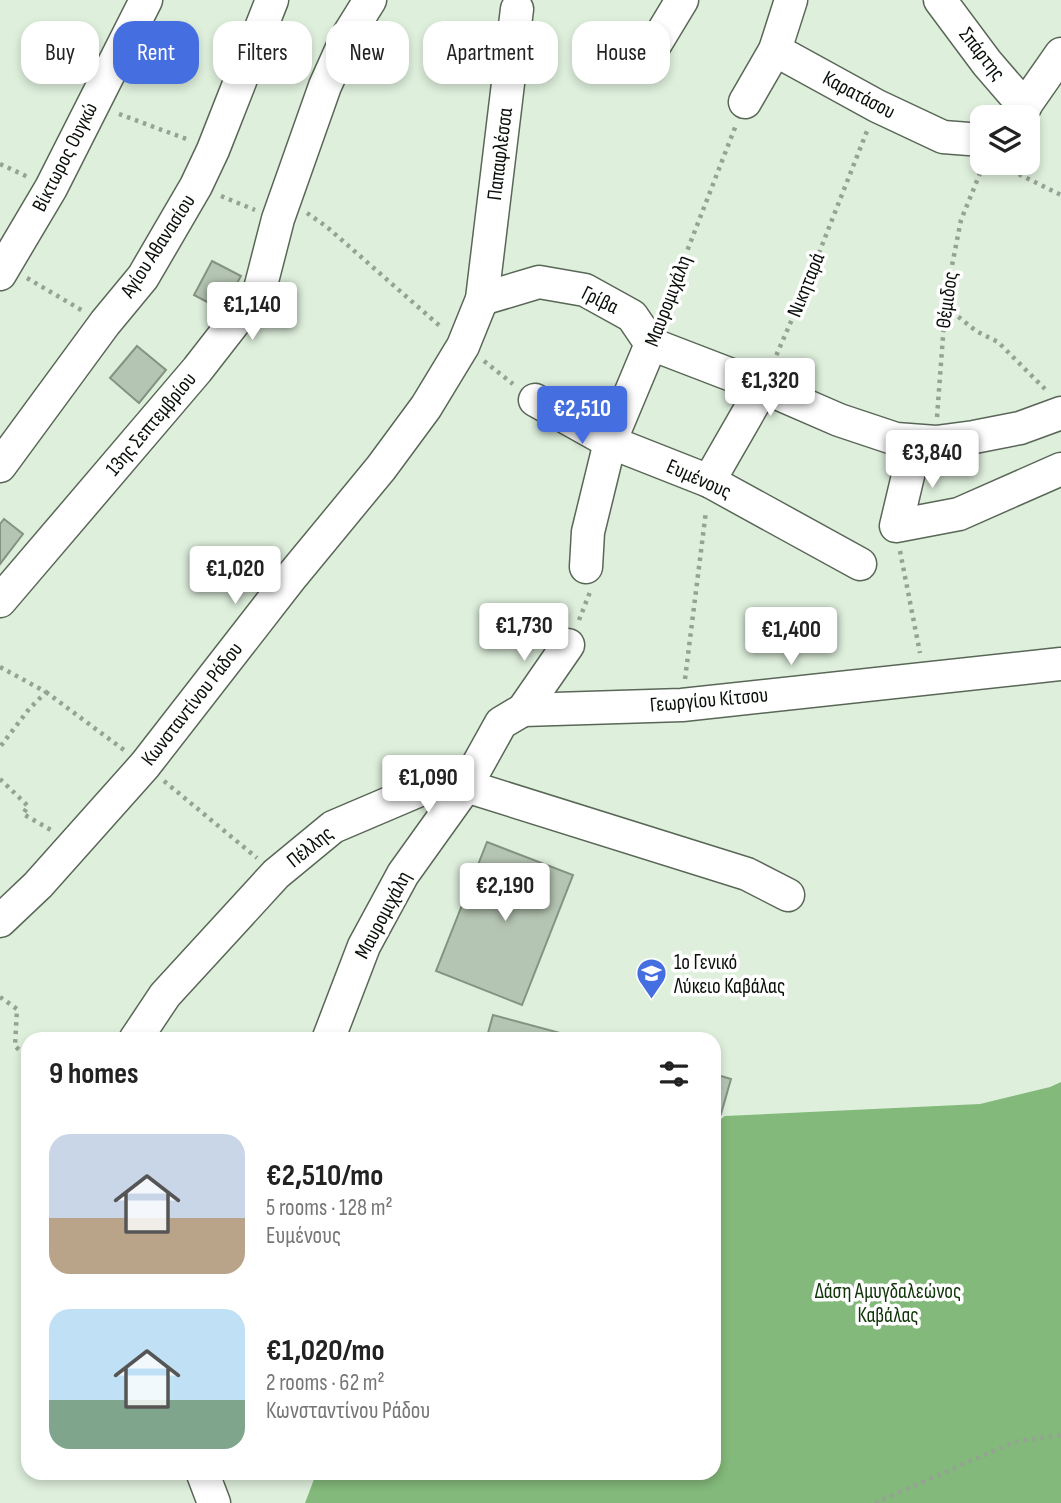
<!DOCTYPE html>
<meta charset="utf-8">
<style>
body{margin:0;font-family:"Sofia Sans Condensed",sans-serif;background:#f2f2f2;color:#222;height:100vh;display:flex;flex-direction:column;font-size:26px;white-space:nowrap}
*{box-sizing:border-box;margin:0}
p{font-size:23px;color:#767676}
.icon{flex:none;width:38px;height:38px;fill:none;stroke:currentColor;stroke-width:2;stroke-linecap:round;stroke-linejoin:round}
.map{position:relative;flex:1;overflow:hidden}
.side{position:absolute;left:21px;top:1032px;width:700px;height:448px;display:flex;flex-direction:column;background:#fff;border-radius:21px;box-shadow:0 4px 10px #0003}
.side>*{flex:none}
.guide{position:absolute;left:21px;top:21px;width:700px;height:63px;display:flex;gap:14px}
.controls{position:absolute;left:970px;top:105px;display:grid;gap:14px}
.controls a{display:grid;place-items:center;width:70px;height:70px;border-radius:14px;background:#fff;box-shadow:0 4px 10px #0003;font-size:35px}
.price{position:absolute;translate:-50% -60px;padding:0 16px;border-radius:7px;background:#fff;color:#222;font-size:23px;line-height:46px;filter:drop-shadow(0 2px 4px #0008)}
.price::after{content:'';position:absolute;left:50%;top:42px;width:21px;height:16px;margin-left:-10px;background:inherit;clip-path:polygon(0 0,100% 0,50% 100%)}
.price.current{background:#456ee0;color:#fff}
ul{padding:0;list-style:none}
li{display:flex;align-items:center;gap:21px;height:175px;padding:0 28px}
li span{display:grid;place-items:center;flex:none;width:196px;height:140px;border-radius:21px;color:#555}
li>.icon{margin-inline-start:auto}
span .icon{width:84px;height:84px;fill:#fffc;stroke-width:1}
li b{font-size:30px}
h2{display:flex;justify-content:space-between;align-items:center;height:84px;padding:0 28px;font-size:30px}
.tag{padding:0 24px;border-radius:21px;background:#fff;box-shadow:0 4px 10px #0003;font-size:24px;line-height:63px}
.tag.current{background:#456ee0;color:#fff}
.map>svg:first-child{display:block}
.forest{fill:#83b97a}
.building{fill:#b5c5b3;stroke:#849382;stroke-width:2}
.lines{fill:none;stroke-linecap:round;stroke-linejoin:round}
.minor-casing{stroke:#596757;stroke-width:35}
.path{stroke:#95a294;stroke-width:4.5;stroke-dasharray:3.5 5;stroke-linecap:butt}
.minor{stroke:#fff;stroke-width:32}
.labels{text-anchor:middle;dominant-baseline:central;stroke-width:7;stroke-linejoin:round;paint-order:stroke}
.street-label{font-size:21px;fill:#090f09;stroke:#fff}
.poi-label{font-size:21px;fill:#090f09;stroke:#fff;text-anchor:start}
.park-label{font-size:21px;fill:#0f3509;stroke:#fff}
</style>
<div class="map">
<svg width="1061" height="1503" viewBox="0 0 1061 1503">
<rect width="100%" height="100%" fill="#deefdc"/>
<polygon class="forest" points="1061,1082 1061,1503 305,1503 316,1474 714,1474 714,1124 725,1116 980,1104 1050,1087"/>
<g class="building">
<polygon points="212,261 241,276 222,310 194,295"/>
<polygon points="137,346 166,370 139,403 110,378"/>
<polygon points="4,519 23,534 0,564 0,524"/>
<polygon points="487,842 573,875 522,1005 436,971"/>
<polygon points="493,1015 586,1040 486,1040"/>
<polygon points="714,1074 731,1079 721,1114 714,1112"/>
</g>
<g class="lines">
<defs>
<g id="minor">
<polyline points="940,0 987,63 1025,107"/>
<polyline points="653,48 682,0"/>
<polyline points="775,50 877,106 943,137 982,140"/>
<polyline points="745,102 775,50 791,0"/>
<polyline points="1017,117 1061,54"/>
<polyline points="0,274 51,188 146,0"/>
<polyline points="482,299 539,282 585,290 632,316 651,344 763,387 839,420 896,439 936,442 974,437 1020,428 1061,413"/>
<polyline points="535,400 610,442 709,481 860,564"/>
<polyline points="916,442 896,526 959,514 1061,469"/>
<polyline points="0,466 105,323 143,277 196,186 213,150 272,0"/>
<polyline points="709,481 763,387"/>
<polyline points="586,567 588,532 610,442 651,344"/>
<polyline points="0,601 197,370 260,289 278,219 325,86 347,37 370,0"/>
<polyline points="523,710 682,705 1061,664"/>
<polyline points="0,921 38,885 145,765 292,576 381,468 426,407 463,346 482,299 517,9"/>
<polyline points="135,1040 165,995 276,874 333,827 434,784 466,786 747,874 788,895"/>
<polyline points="328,1040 364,946 403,874 466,786 501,723 523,710 568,645"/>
<polyline points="203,1474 214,1503"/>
</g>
</defs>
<use href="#minor" class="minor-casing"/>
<g class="path">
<polyline points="119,114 189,140"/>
<polyline points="996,163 1061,195"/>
<polyline points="0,164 28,177"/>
<polyline points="221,196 255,210"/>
<polyline points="307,213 327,227 441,327"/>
<polyline points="27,278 83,311"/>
<polyline points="945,306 976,331 998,342 1045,389"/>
<polyline points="663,313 736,125"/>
<polyline points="484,361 513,384"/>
<polyline points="773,363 802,296 867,131"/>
<polyline points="937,417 946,296 961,220 983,166"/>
<polyline points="900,551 920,653"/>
<polyline points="579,620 590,592"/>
<polyline points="0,667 46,692 29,709 0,747"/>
<polyline points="685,679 706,511"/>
<polyline points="46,692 124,750"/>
<polyline points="0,779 28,806 23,814 51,830"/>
<polyline points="164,781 257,858"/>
<polyline points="0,997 17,1009 15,1046 28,1058"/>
<polyline points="875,1503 1014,1442 1061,1435"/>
</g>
<use href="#minor" class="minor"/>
</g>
<defs>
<symbol id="school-pin" viewBox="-11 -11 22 30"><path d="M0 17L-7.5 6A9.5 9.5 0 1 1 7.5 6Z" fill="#456ee0" stroke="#fff"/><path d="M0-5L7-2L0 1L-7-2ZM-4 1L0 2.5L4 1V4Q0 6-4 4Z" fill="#fff"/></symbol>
</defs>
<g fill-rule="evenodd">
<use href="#school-pin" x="634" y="956" width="35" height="47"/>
</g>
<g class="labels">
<g class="street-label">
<text transform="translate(982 54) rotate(52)">Σπάρτης</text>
<text transform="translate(859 95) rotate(28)">Καρατάσου</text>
<text transform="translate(500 154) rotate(-83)">Παπαφλέσσα</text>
<text transform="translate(65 157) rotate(-63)">Βίκτωρος Ουγκώ</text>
<text transform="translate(158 246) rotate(-57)">Αγίου Αθανασίου</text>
<text transform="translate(806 285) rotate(-68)">Νικηταρά</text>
<text transform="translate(600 300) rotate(26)">Γρίβα</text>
<text transform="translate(947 300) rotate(-82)">Θέμιδος</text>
<text transform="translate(668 301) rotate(-69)">Μαυρομιχάλη</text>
<text transform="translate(151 424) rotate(-50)">13ης Σεπτεμβρίου</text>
<text transform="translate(699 479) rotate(24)">Ευμένους</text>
<text transform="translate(709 700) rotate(-5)">Γεωργίου Κίτσου</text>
<text transform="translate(192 704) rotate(-52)">Κωνσταντίνου Ράδου</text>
<text transform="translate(310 847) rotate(-39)">Πέλλης</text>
<text transform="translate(383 915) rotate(-62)">Μαυρομιχάλη</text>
</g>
<g class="poi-label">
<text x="674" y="962">1ο Γενικό<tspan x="674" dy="24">Λύκειο Καβάλας</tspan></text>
</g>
<g class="park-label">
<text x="888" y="1291">Δάση Αμυγδαλεώνος<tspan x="888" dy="24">Καβάλας</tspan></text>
</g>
</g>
</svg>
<div class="controls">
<a><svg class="icon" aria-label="layers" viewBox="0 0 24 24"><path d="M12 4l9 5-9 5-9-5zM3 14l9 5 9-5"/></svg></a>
</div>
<b class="price" style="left:252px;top:342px">€1,140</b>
<b class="price" style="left:770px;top:418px">€1,320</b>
<b class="price current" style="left:582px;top:446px">€2,510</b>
<b class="price" style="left:932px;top:490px">€3,840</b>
<b class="price" style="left:235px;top:606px">€1,020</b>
<b class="price" style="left:524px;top:663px">€1,730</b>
<b class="price" style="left:791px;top:667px">€1,400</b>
<b class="price" style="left:428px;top:815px">€1,090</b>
<b class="price" style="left:505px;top:923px">€2,190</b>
<div class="guide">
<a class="tag">Buy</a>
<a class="tag current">Rent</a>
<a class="tag">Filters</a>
<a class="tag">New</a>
<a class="tag">Apartment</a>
<a class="tag">House</a>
</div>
<section class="side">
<h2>9 homes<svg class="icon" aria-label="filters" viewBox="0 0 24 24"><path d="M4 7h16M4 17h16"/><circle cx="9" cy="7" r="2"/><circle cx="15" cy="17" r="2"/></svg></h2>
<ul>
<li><span style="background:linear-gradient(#c9d6e8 60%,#b9a48a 0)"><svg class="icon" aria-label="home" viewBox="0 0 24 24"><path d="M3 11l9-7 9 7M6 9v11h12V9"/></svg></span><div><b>€2,510/mo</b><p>5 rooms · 128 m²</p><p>Ευμένους</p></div></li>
<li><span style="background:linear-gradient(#bfe0f5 65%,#7fa58c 0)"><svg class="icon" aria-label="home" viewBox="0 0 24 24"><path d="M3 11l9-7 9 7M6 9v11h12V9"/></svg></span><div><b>€1,020/mo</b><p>2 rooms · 62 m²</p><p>Κωνσταντίνου Ράδου</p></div></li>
</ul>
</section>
</div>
